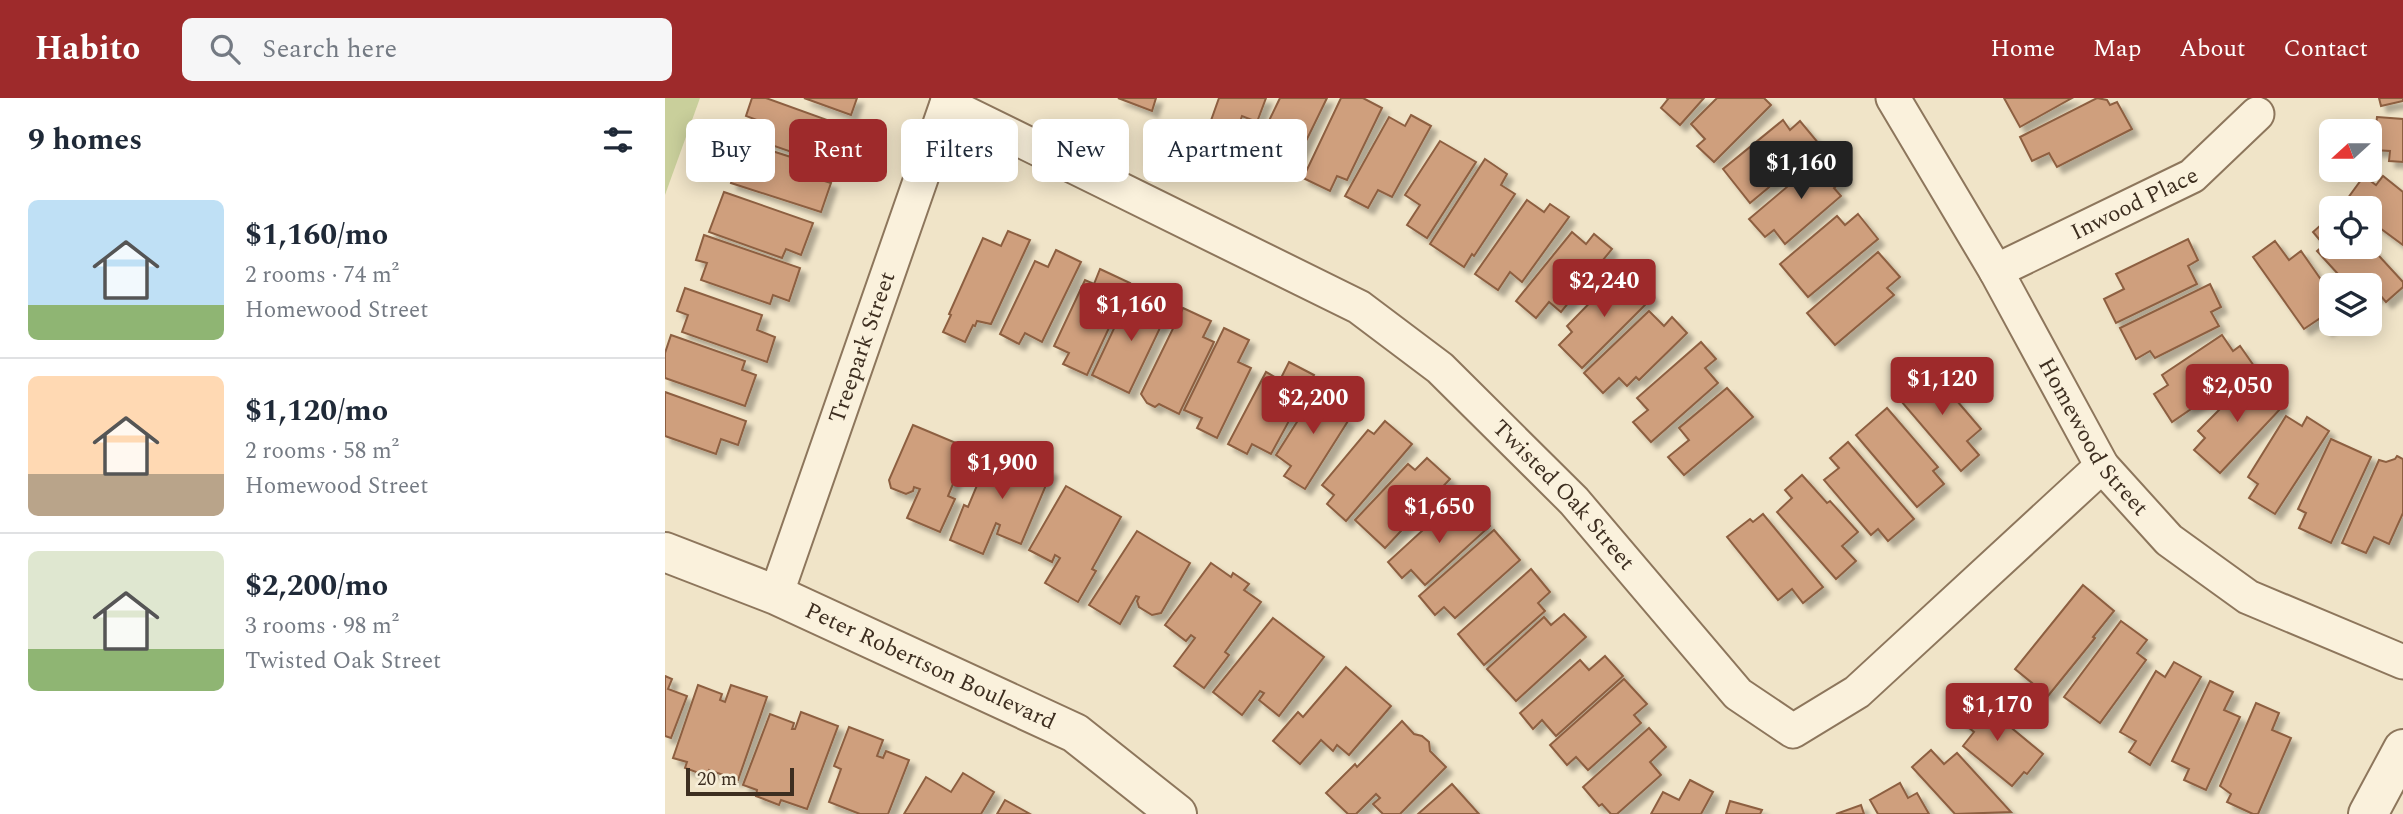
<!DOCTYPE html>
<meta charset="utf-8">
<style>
body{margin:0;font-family:Spectral,serif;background:#f6f6f7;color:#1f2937;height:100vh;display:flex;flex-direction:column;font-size:26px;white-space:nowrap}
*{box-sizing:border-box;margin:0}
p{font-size:23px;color:#747a83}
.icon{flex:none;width:38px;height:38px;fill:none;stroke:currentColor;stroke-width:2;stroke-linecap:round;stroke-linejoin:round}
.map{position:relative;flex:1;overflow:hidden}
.drawer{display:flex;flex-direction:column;background:#fff;width:665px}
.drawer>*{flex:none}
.top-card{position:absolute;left:21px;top:21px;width:665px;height:63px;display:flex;gap:14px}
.needle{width:46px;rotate:249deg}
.controls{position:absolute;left:1654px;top:21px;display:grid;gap:14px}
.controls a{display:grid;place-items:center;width:63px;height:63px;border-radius:10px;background:#fff;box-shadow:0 4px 18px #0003;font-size:35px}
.scale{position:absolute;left:21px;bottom:18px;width:108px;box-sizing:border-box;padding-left:7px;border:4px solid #3d2e20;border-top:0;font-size:19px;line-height:24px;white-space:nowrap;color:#3d2e20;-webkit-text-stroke:5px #f7eed8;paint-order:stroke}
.price{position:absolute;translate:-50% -60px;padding:0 16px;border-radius:7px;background:#9e2a2b;color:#fff;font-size:23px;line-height:46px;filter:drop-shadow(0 2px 4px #0008)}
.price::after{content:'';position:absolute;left:50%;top:42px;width:21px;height:16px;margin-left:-10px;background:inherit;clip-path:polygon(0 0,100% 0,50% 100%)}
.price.on{background:#222;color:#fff}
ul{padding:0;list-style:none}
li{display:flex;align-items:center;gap:21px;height:175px;padding:0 28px}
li+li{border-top:2px solid #e0e1e3}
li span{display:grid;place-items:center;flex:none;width:196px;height:140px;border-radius:10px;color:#555}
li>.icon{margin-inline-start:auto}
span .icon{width:84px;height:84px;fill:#fffc;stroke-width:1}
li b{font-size:30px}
h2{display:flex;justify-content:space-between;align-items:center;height:84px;padding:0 28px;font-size:30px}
.chip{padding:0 24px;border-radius:10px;background:#fff;box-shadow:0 4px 18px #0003;font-size:24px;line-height:63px}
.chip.on{background:#9e2a2b;color:#fff}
header{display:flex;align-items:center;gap:42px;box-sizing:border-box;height:98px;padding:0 35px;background:#9e2a2b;color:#fff}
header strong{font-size:33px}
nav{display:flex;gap:38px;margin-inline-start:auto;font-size:24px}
.search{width:490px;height:63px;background:#f6f6f7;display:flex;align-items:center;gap:18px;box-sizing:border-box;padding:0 24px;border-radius:10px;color:#747a83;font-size:26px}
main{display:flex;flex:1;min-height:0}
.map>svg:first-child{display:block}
.green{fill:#c9cf9b}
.building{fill:#cf9f7d;stroke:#8d5f41;stroke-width:2;filter:url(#shadow)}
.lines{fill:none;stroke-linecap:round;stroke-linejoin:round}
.minor-casing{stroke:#8d765c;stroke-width:37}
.tertiary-casing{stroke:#8d765c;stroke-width:42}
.minor{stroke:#faf1dc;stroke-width:33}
.tertiary{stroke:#faf1dc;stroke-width:38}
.labels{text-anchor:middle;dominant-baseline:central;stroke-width:6;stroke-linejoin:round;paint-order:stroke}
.street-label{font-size:23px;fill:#3d2e20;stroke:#f7eed8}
</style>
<header>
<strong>Habito</strong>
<div class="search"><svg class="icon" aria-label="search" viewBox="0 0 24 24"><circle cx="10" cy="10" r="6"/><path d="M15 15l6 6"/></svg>Search here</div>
<nav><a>Home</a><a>Map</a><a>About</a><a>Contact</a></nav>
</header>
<main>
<section class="drawer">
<h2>9 homes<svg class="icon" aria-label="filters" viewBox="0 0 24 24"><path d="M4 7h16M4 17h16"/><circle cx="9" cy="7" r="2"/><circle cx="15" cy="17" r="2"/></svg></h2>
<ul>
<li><span style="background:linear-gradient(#bfe0f5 75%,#8fb573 0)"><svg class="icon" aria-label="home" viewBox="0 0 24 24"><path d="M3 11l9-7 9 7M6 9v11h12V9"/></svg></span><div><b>$1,160/mo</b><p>2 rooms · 74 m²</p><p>Homewood Street</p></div></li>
<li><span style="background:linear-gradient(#ffd9b3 70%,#b9a48a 0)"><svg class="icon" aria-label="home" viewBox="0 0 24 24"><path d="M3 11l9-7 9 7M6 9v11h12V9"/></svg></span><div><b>$1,120/mo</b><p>2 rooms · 58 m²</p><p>Homewood Street</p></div></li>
<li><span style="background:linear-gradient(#dfe7d0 70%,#8fb573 0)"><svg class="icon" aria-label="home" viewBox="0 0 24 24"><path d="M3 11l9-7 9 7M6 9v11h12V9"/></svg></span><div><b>$2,200/mo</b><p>3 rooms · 98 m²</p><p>Twisted Oak Street</p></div></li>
</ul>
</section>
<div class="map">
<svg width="1738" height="716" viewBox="0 0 1738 716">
<defs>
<filter id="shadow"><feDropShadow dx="6" dy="6" stdDeviation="2" flood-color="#0004"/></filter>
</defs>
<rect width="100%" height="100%" fill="#f0e4c8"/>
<polygon class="green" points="0,0 35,0 0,97"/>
<g class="building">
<polygon points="87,0 101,0 165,23 160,38 178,45 170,69 86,40 92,22 81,18"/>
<polygon points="139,0 192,0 186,17"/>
<polygon points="453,0 491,0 487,13"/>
<polygon points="554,0 601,0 592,24 577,18 569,41 543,31"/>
<polygon points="615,0 662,0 626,74 604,63 614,43 598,35"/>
<polygon points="676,0 698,0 717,10 682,82 672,78 665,93 638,80"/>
<polygon points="1002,0 1039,0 1015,27 996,10 1003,1"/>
<polygon points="1052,0 1099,0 1106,7 1049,64 1032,48 1040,41 1026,26"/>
<polygon points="1339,0 1407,0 1355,29"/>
<polygon points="1432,0 1442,2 1445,7 1452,4 1467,31 1392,69 1384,55 1367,63 1355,39"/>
<polygon points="1714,0 1738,0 1738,3 1716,8"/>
<polygon points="746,17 766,28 727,99 713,92 703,110 680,98 724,19 740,28"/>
<polygon points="1712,19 1738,21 1738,64 1724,63 1725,53 1708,52"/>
<polygon points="1118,22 1125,32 1135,23 1155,47 1085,105 1058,71"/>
<polygon points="775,43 811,64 762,140 742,127 755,107 740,97"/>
<polygon points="79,44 154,68 150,80 166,85 156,114 66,85"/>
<polygon points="1161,56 1181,80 1169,90 1176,98 1120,146 1109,132 1100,139 1084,121"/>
<polygon points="820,61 842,76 836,87 850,96 809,158 807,156 799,169 765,146"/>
<polygon points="1699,78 1711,87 1718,78 1738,94 1738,147 1704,122 1704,110 1689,110 1680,104"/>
<polygon points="59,94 148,125 136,157 121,151 117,160 44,134"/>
<polygon points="862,102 879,114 885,106 904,119 857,184 845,174 833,192 810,176"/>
<polygon points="1193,116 1213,141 1143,199 1115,166 1172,118 1180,127"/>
<polygon points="1666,118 1666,149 1704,149 1704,147 1738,184 1738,189 1721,204 1714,196 1704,204 1704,187 1683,187 1652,153 1659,147 1648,134"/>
<polygon points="343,133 365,142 326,226 312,223 310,228 308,227 300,244 278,234 286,217 284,216 318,140 336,148"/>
<polygon points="907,134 921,146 929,136 947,151 896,214 884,204 871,220 851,203"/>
<polygon points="39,137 135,170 124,203 108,197 105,206 36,182 42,165 31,162"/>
<polygon points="1523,141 1533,162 1523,168 1532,186 1451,225 1439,201 1459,191 1451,176"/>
<polygon points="1610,143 1624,162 1636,153 1666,196 1666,226 1669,226 1661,232 1654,221 1639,231 1588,159"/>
<polygon points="391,152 416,164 377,244 360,235 354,246 335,236 370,163 383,169"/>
<polygon points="1213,154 1235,179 1222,190 1229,197 1170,247 1142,215"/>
<polygon points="435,171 465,185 422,277 398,266 404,255 389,248 420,182 429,186"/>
<polygon points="951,178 964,190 971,183 988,199 917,270 894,247 907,234 902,228"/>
<polygon points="1545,186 1556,209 1546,214 1554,228 1490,260 1485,253 1471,261 1455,230"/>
<polygon points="20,190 97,217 92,232 110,239 102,264 17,234 23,217 12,213"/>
<polygon points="476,195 505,209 464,295 427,277 461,205 469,209"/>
<polygon points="518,210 546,223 538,239 549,244 514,316 494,306 490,309 482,305 476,296"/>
<polygon points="984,213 999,228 1007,219 1022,235 974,282 971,279 962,288 954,280 938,295 919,275"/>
<polygon points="559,230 584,242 573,264 586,270 552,340 532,330 537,320 519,312"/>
<polygon points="6,237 80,263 77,272 91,277 80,308 0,280 0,255"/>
<polygon points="1557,237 1568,253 1575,248 1589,268 1507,324 1489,296 1503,287 1497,277"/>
<polygon points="1036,244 1051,261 1040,270 1053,285 986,344 968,324 983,312 972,300"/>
<polygon points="624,264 649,277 606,356 587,346 582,356 563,346 601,274 615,282"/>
<polygon points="1263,269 1316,331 1302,343 1314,357 1296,373 1236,303 1244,293 1240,289"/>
<polygon points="1587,279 1618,308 1555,375 1529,352 1540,340 1533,333"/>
<polygon points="658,283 680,297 669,314 683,323 640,391 619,378 626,368 611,357"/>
<polygon points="1062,290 1088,319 1019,377 1003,359 1024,342 1014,330"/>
<polygon points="0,294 81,323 73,347 56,341 51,356 0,338"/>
<polygon points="1222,310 1273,369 1268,373 1279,386 1252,409 1191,337"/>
<polygon points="1621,318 1637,328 1642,319 1664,333 1610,416 1584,400 1593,386 1583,379"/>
<polygon points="720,323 747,346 681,423 662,406 669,397 657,387 703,332 709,336"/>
<polygon points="248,327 303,350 283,398 290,401 275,434 242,420 255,391 249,389 248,393 241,396 226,390 224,382"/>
<polygon points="1666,341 1706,359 1666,445 1634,430 1641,415 1633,411"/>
<polygon points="1183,344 1249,421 1223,443 1213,431 1206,437 1159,382 1174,370 1165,360"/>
<polygon points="328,349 346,356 351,354 364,359 366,365 387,373 356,446 332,436 335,427 331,425 318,456 285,442 299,407 303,409"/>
<polygon points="1732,358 1738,361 1738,415 1724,446 1709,439 1701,455 1677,445 1714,362 1721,364 1730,361"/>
<polygon points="762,360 785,381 720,450 690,422 743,366 750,372"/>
<polygon points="1137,377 1162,405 1165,403 1193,434 1177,448 1191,463 1171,481 1112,414 1127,400 1120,392"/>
<polygon points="401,388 456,419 427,471 431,473 413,504 380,485 395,460 390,457 387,464 364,452"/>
<polygon points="807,408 825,428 760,487 746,472 737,480 723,464 782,410 792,422"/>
<polygon points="1098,416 1158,489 1138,505 1127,491 1113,502 1062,439 1085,421 1088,424"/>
<polygon points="829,432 855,462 790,520 779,509 770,517 754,498"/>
<polygon points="472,433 525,465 496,515 487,517 474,509 472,503 474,499 471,498 455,526 424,507"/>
<polygon points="546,465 566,479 568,475 584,486 579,492 596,504 560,554 564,557 539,590 509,568 530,540 526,537 521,543 500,527"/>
<polygon points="866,471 885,494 873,505 880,513 819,567 793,536"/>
<polygon points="1418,487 1449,513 1428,539 1430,540 1383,598 1350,571"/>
<polygon points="899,516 921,539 851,603 822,571 879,519 886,527"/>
<polygon points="608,520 659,559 614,618 594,602 599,595 595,593 577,617 548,594"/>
<polygon points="1456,523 1482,542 1472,555 1481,562 1435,625 1399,599"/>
<polygon points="940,558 958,578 891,638 877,622 868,631 855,615 915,562 924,572"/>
<polygon points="1509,564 1536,579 1485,667 1464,654 1471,643 1455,634 1491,573 1500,579"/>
<polygon points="681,569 726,608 684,657 672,647 668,653 656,642 635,666 608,643 633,614 638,619"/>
<polygon points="0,578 7,581 3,591 22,598 6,640 0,638"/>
<polygon points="959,581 982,606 969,617 976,625 923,672 911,659 902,667 885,647"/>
<polygon points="1545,583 1568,594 1559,612 1575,619 1541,692 1519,682 1524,671 1507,663"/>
<polygon points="33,587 57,596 55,602 60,604 66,587 102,599 73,682 44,672 42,678 20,670 22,664 8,660"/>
<polygon points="1308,598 1378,656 1362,676 1359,674 1347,688 1298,648 1309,634 1291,619"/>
<polygon points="1591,605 1614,615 1607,632 1626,640 1593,716 1588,716 1562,704 1566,696 1555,688"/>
<polygon points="136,614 173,628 142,711 116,702 114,707 91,698 92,692 78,687 105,616 129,625 127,631 130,631"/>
<polygon points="737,623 749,636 757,638 764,644 765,653 781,669 735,716 718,716 708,706 715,700 711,696 691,716 683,716 661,695 690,666 692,669"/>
<polygon points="184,629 218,642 212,658 218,660 221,653 244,662 223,716 195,716 164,704 176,671 169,668"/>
<polygon points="984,630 1001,649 985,664 996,677 952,716 946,716 937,706 934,708 918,689"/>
<polygon points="1266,652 1279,666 1292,655 1346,714 1290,716 1247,669"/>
<polygon points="298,675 329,694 316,716 239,716 261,679 286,694"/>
<polygon points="1025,682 1048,694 1036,716 986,716 998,694 1014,702"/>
<polygon points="1235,685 1243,700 1252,695 1264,716 1213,716 1205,702"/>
<polygon points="787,686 814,716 753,716"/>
<polygon points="340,702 365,716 332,716"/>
<polygon points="1065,703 1097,712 1095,716 1061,716"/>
<polygon points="1196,707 1199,716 1171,716"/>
</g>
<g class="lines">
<defs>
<g id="minor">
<path id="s1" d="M1228,0L1331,173L1437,368L1504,442L1583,499L1738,564"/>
<path id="s2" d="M282,6L694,209L775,270L909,403L1073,596L1128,633L1192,594L1437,368"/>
<path id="s3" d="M1331,173L1527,78L1592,16"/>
<path id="s4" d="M111,497L284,0"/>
</g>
<g id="tertiary">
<path id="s5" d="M0,454L111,497L410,635L512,716"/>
<polyline points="1703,716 1738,651"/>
</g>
</defs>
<use href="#minor" class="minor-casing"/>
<use href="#tertiary" class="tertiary-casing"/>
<use href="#minor" class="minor"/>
<use href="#tertiary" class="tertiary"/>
</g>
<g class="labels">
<g class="street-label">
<text stroke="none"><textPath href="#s3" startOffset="154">Inwood Place</textPath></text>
<text stroke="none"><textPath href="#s4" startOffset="262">Treepark Street</textPath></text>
<text stroke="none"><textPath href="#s1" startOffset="394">Homewood Street</textPath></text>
<text stroke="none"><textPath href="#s2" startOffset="738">Twisted Oak Street</textPath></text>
<text stroke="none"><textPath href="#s5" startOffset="289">Peter Robertson Boulevard</textPath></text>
</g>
</g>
</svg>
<div class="controls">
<a><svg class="needle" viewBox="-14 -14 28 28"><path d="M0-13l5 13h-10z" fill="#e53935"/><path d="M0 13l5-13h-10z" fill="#747a83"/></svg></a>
<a><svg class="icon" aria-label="locate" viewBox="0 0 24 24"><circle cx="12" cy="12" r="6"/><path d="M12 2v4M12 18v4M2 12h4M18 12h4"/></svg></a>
<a><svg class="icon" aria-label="layers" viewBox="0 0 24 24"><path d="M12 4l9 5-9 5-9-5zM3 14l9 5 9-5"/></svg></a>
</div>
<div class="scale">20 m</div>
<b class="price on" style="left:1136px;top:103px">$1,160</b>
<b class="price" style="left:939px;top:221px">$2,240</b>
<b class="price" style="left:466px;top:245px">$1,160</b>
<b class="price" style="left:1277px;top:319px">$1,120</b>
<b class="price" style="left:1572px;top:326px">$2,050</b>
<b class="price" style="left:648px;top:338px">$2,200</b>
<b class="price" style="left:337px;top:403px">$1,900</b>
<b class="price" style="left:774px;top:447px">$1,650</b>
<b class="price" style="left:1332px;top:645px">$1,170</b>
<div class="top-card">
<a class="chip">Buy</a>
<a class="chip on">Rent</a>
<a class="chip">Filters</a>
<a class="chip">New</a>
<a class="chip">Apartment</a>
</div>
</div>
</main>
